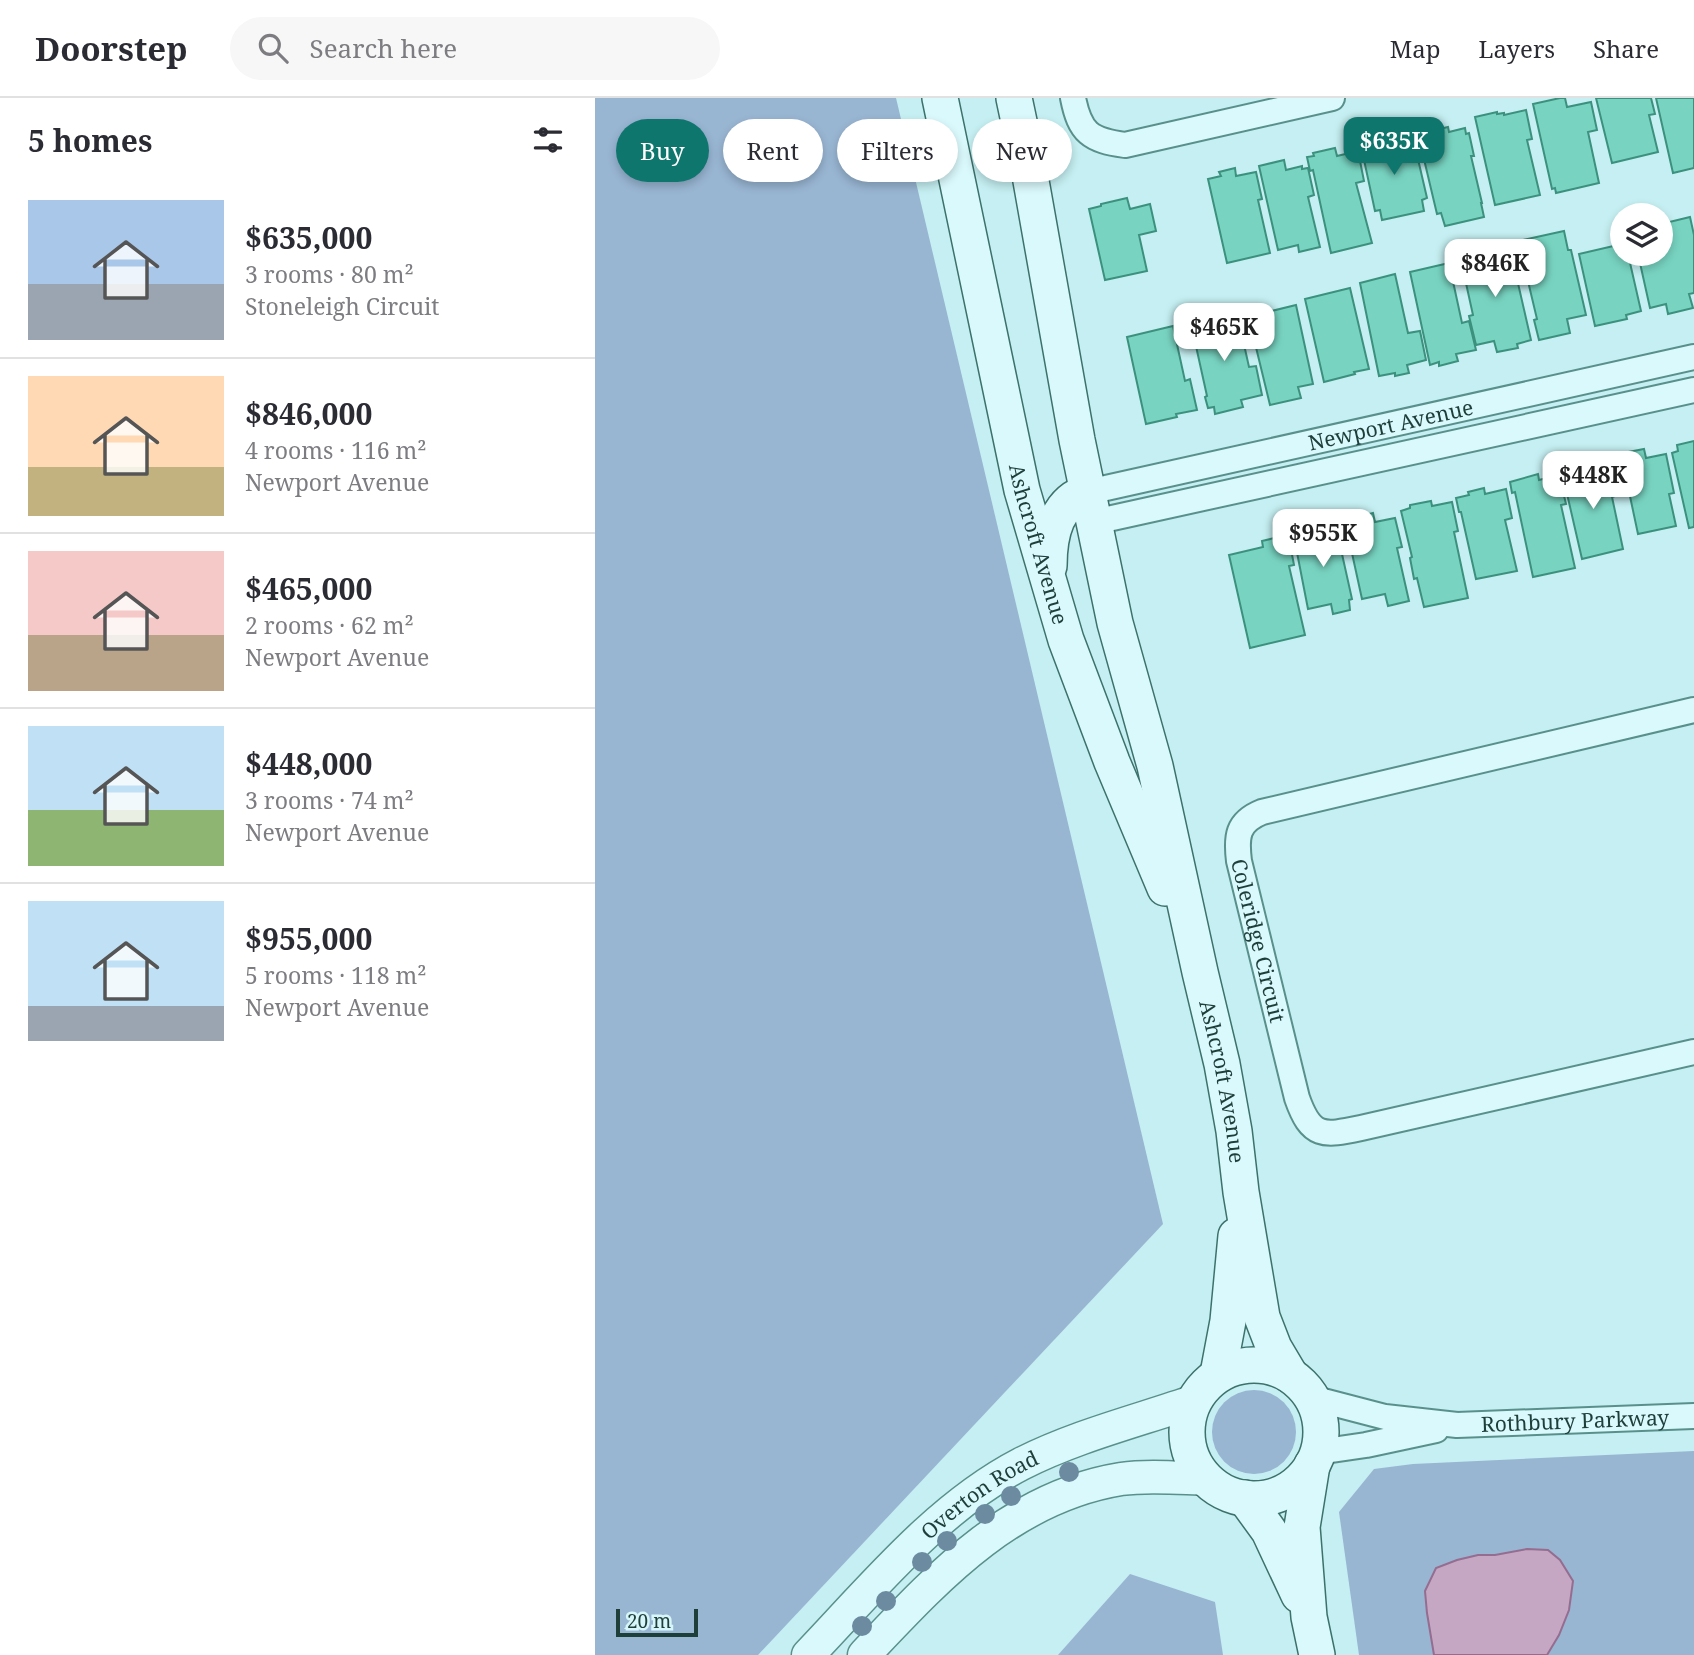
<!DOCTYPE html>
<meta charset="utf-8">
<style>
body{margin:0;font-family:"Noto Serif",serif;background:#f7f7f7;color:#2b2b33;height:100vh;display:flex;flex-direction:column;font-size:26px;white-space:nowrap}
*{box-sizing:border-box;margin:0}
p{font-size:23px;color:#7c7c81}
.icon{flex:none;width:38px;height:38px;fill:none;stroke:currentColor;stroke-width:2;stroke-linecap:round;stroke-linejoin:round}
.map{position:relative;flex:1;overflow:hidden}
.side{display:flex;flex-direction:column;background:#fff;width:595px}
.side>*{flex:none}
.hud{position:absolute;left:21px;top:21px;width:665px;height:63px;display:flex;gap:14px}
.tools{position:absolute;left:1015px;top:105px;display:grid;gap:14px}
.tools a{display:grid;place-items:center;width:63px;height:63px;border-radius:50%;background:#fff;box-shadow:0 4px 10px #0003;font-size:35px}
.scale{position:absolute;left:21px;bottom:18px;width:82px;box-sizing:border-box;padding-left:7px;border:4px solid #1e3e3a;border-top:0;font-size:19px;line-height:24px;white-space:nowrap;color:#1e3e3a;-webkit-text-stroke:5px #d6f6f9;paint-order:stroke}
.price{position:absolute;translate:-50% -60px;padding:0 16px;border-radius:14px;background:#fff;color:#222;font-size:23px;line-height:46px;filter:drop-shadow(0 2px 4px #0008)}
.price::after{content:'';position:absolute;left:50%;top:42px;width:21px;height:16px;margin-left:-10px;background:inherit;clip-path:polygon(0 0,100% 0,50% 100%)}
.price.on{background:#0f766e;color:#fff}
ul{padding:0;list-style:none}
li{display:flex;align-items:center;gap:21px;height:175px;padding:0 28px}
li+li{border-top:2px solid #e1e1e2}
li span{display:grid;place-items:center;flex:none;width:196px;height:140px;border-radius:0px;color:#555}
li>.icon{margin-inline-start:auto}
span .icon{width:84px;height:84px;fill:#fffc;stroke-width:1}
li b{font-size:30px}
h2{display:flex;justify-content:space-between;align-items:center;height:84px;padding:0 28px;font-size:30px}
.tag{padding:0 24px;border-radius:32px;background:#fff;box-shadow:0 4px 10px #0003;font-size:24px;line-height:63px}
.tag.on{background:#0f766e;color:#fff}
header{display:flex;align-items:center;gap:42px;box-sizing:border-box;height:98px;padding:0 35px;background:#fff;border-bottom:2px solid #e1e1e2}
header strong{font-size:33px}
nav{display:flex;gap:38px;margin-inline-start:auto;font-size:24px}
.search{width:490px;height:63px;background:#f7f7f7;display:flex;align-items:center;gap:18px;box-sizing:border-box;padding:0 24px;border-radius:38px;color:#7c7c81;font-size:26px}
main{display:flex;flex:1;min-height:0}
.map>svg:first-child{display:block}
.green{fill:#98b5d2}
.water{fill:#c5a7c3;stroke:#956d90;stroke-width:2}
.building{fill:#78d4c1;stroke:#3c917e;stroke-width:2}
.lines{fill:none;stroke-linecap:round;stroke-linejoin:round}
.minor-casing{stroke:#59908b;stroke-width:28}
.tertiary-casing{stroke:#59908b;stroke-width:35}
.secondary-casing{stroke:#3c726b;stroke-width:38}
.minor{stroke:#daf9fc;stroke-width:24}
.tertiary{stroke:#daf9fc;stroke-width:32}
.secondary{stroke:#daf9fc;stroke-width:35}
.tree{fill:#6c8aa0}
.labels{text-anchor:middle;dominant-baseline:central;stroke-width:7;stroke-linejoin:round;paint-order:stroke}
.street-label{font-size:21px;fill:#1e3e3a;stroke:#d6f6f9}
</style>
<header>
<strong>Doorstep</strong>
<div class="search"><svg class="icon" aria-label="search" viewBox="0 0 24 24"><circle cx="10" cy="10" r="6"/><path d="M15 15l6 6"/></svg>Search here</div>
<nav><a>Map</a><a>Layers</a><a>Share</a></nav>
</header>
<main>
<section class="side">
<h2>5 homes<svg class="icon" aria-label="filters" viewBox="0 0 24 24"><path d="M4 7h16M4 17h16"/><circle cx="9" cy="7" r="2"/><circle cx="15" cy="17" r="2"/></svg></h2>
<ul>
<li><span style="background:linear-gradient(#a9c7e8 60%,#9aa5b1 0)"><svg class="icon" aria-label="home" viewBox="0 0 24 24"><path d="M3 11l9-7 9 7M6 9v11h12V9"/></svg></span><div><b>$635,000</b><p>3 rooms · 80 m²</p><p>Stoneleigh Circuit</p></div></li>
<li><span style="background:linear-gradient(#ffd9b3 65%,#c2b280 0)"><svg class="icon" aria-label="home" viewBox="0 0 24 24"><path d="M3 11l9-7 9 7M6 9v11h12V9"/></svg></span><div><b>$846,000</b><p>4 rooms · 116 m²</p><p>Newport Avenue</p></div></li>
<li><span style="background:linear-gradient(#f6c9c9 60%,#b9a48a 0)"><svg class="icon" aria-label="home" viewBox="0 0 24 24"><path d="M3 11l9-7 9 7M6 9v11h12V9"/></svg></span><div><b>$465,000</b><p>2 rooms · 62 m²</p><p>Newport Avenue</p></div></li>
<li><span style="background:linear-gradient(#bfe0f5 60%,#8fb573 0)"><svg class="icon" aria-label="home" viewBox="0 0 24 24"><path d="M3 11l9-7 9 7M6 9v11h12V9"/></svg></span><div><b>$448,000</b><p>3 rooms · 74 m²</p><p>Newport Avenue</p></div></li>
<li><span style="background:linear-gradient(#bfe0f5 75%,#9aa5b1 0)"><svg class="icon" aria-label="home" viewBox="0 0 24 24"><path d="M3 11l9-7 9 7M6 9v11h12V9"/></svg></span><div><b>$955,000</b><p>5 rooms · 118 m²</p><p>Newport Avenue</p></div></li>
</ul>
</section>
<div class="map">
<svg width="1099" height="1557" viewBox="0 0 1099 1557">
<rect width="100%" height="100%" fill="#c5eff2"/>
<g class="green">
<polygon points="0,0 301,0 568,1126 163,1557 0,1557"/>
<circle cx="659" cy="1334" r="42"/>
<polygon points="1099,1353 1099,1557 764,1557 744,1414 779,1371 818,1366"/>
<polygon points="535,1476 620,1504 628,1557 463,1557"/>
</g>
<polygon class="water" points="932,1451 953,1452 965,1462 978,1483 974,1512 964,1537 952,1557 839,1557 832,1515 830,1493 841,1470 862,1462 883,1457 900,1457"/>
<g class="building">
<polygon points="965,0 970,0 972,9 996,4 1002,32 993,34 1004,85 961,95 960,90 957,91 938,6"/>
<polygon points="1001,0 1056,0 1060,16 1054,17 1063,54 1017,65"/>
<polygon points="1061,0 1099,0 1099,70 1078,75"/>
<polygon points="931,12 937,41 932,42 945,97 900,107 880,19 902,14 902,16 909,15 909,17"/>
<polygon points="853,29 854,34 870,30 871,36 874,35 879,58 876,58 887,105 886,105 889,119 850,128 846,115 842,116 823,36"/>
<polygon points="796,35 799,48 819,44 832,100 827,102 829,113 787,122 785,112 780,113 766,48 773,46 772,40"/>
<polygon points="740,50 742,58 763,53 769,83 761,85 777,145 736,155 718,72 715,73 712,59 719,58 718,55"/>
<polygon points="689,62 691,72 707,68 707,71 713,70 719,97 713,99 725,149 704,154 703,147 683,152 664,68"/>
<polygon points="640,70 641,78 661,74 667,101 663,102 675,155 632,165 613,81 626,78 624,74"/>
<polygon points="532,100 535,111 555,106 561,133 544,137 552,173 510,182 494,111 506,108 506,106"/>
<polygon points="1095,119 1099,137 1099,195 1094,196 1098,210 1073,216 1071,206 1055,210 1043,156 1066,156 1066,126"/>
<polygon points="969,133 973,152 976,152 991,217 972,221 975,235 944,242 939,222 942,221 927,158 932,156 928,142"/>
<polygon points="914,146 936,242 922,246 923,250 902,254 899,243 881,247 874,218 878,217 865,158"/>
<polygon points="1027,146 1027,156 1033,156 1046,213 1031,217 1032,221 1000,228 984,156"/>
<polygon points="854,165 867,225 874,223 881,252 861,256 863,263 844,268 844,264 835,267 815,174"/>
<polygon points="800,176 813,235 825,233 831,262 812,267 814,275 800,278 800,275 784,278 765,185"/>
<polygon points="755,190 774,271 759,274 760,276 729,284 710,201"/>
<polygon points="701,207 718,286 703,289 706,300 675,307 658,237 661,237 656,218"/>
<polygon points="626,214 629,227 644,224 654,269 661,268 667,297 646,302 648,309 620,316 619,309 613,310 610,299 612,298 595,221"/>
<polygon points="578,228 590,283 595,281 602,312 581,316 582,319 551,326 532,239"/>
<polygon points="1099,343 1099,429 1094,430 1077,355 1083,353 1082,347"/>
<polygon points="1049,351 1051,360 1071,356 1079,395 1074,396 1081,428 1043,436 1029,370 1026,371 1024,362 1034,360 1033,354"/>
<polygon points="992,369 993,376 1013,371 1020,398 1017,399 1028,451 987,461 967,374"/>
<polygon points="943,376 944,382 964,377 971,406 966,407 980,470 938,479 920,394 917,395 915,384"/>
<polygon points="889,390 890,396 911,391 917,420 910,422 922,473 881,481 866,414 864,414 861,400 874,397 873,394"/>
<polygon points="836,403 837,408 857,404 863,433 859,434 873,500 829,509 822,480 819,481 815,460 817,459 806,413 815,410 815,407"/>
<polygon points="778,415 780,424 800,420 807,449 802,450 814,503 793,508 790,496 767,501 755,446 753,447 748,427 764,423 763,419"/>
<polygon points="722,429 723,433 741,429 757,501 754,502 755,512 738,516 736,506 713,511 698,434"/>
<polygon points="688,438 689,443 694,441 699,467 694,468 710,537 655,550 634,457 668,449 667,443"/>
</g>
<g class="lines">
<defs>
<g id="minor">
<path d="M478,0C485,35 495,42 530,47L737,0"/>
<path id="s1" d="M493,394L1099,259"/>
<polyline points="499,424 1099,292"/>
<path id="s2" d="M1099,612L667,714C642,724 641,739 644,763L702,1000C716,1040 728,1038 766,1030L1099,954"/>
<path id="s3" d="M717,1300L790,1319L862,1327L1099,1318"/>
<polyline points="723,1354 771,1347 841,1332"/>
</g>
<g id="tertiary">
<path id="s4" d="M213,1557C277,1490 343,1409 426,1366C481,1338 542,1323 600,1303"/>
<path d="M269,1557C342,1480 415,1399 526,1381C554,1377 583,1380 612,1381"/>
</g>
<g id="secondary">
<path id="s5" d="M345,0L427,392L471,542L517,664L570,790"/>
<path id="s6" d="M419,0L433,66L482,342L520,525L560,668L605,874L627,966L639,1033L646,1094L667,1219L679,1250L695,1277"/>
<path d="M454,468C454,439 461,403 493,394"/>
<circle cx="659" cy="1334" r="67"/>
<polyline points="623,1276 633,1223 641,1138"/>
<polyline points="717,1367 707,1429 714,1519 722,1557"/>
<polyline points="650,1400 674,1433 704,1497"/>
</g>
</defs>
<use href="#minor" class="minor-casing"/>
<use href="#tertiary" class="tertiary-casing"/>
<use href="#secondary" class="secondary-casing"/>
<use href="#minor" class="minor"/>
<use href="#tertiary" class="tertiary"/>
<use href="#secondary" class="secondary"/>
</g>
<g class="tree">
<circle cx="474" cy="1374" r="10"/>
<circle cx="416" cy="1398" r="10"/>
<circle cx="390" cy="1416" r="10"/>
<circle cx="352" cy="1443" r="10"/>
<circle cx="327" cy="1464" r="10"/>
<circle cx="291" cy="1503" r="10"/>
<circle cx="267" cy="1528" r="10"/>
</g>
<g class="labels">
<g class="street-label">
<text stroke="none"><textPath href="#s1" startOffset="310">Newport Avenue</textPath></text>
<text stroke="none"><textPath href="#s5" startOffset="457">Ashcroft Avenue</textPath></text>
<text stroke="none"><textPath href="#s2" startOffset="586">Coleridge Circuit</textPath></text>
<text stroke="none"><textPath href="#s6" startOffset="1006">Ashcroft Avenue</textPath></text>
<text stroke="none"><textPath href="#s3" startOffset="266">Rothbury Parkway</textPath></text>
<text stroke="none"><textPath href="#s4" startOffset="236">Overton Road</textPath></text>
</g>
</g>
</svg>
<div class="tools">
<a><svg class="icon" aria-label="layers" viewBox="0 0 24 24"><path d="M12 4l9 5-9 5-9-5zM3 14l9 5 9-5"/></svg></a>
</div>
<div class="scale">20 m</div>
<b class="price on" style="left:799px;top:79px">$635K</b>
<b class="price" style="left:900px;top:201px">$846K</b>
<b class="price" style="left:629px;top:265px">$465K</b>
<b class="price" style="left:998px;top:413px">$448K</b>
<b class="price" style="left:728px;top:471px">$955K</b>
<div class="hud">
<a class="tag on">Buy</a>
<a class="tag">Rent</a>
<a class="tag">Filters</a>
<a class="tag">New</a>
</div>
</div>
</main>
